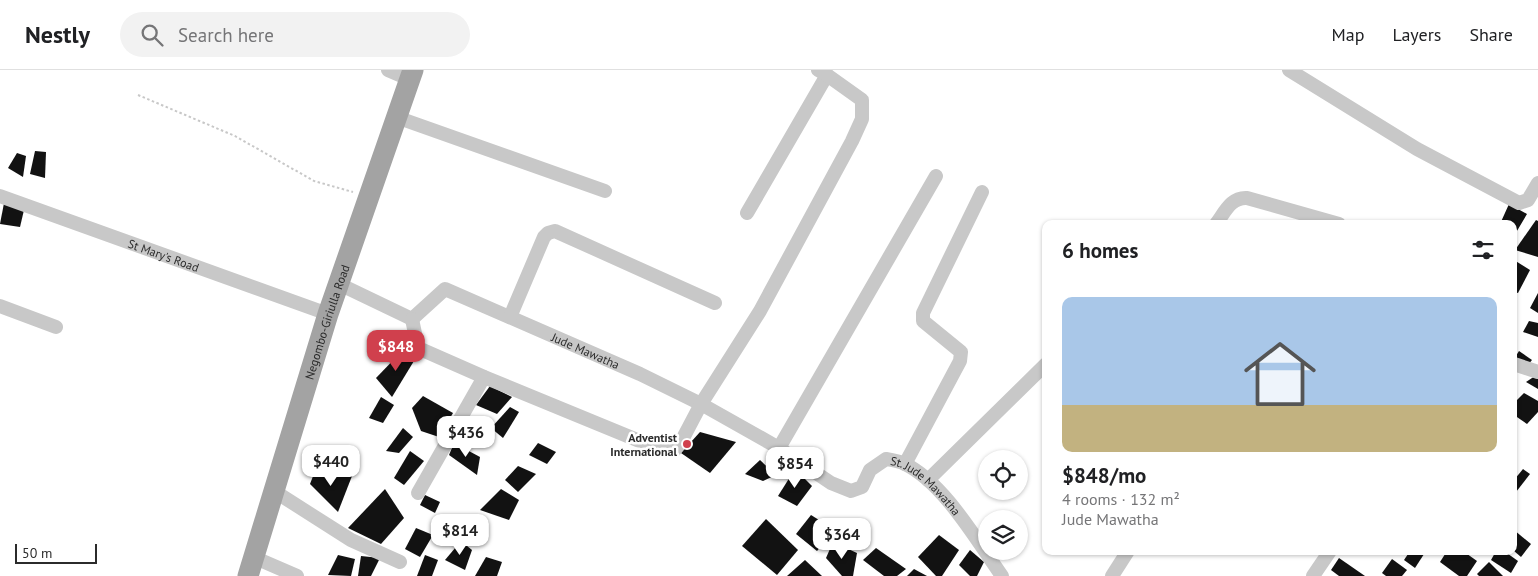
<!DOCTYPE html>
<meta charset="utf-8">
<style>
body{margin:0;font-family:"PT Sans",sans-serif;background:#f2f2f2;color:#202124;height:100vh;display:flex;flex-direction:column;font-size:19px;white-space:nowrap}
*{box-sizing:border-box;margin:0}
p{font-size:16px;color:#757577}
.icon{flex:none;width:28px;height:28px;fill:none;stroke:currentColor;stroke-width:2;stroke-linecap:round;stroke-linejoin:round}
.map{position:relative;flex:1;overflow:hidden}
.drawer{position:absolute;left:1042px;top:150px;width:475px;height:335px;display:flex;flex-direction:column;background:#fff;border-radius:10px;box-shadow:0 1px 4px #0004}
.drawer>*{flex:none}
.tools{position:absolute;left:978px;top:380px;display:grid;gap:10px}
.tools a{display:grid;place-items:center;width:50px;height:50px;border-radius:50%;background:#fff;box-shadow:0 1px 4px #0004;font-size:25px}
.scale{position:absolute;left:15px;bottom:12px;width:82px;box-sizing:border-box;padding-left:5px;border:2px solid #2b2b2b;border-top:0;font-size:14px;line-height:18px;white-space:nowrap;color:#2b2b2b;-webkit-text-stroke:4px #fff;paint-order:stroke}
.price{position:absolute;translate:-50% -42px;padding:0 11px;border-radius:10px;background:#fff;color:#222;font-size:16px;line-height:32px;filter:drop-shadow(0 1px 2px #0008)}
.price::after{content:'';position:absolute;left:50%;top:30px;width:15px;height:11px;margin-left:-8px;background:inherit;clip-path:polygon(0 0,100% 0,50% 100%)}
.price.active{background:#d0404d;color:#fff}
ul{padding:0;list-style:none}
li{display:grid;align-content:center;gap:10px;height:265px;padding:0 20px}
li+li{border-top:1px solid #e0e0e0}
li span{display:grid;place-items:center;height:155px;border-radius:10px;color:#555}
li>.icon{margin-inline-start:auto}
span .icon{width:90px;height:90px;fill:#fffc;stroke-width:1}
li b{font-size:21px}
h2{display:flex;justify-content:space-between;align-items:center;height:60px;padding:0 20px;font-size:21px}
header{display:flex;align-items:center;gap:30px;box-sizing:border-box;height:70px;padding:0 25px;background:#fff;border-bottom:1px solid #e0e0e0}
header strong{font-size:24px}
nav{display:flex;gap:28px;margin-inline-start:auto;font-size:18px}
.search{width:350px;height:45px;background:#f2f2f2;display:flex;align-items:center;gap:12px;box-sizing:border-box;padding:0 18px;border-radius:28px;color:#757577;font-size:19px}
.map>svg:first-child{display:block}
.building{fill:#121212}
.lines{fill:none;stroke-linecap:round;stroke-linejoin:round}
.path{stroke:#c8c8c8;stroke-width:2;stroke-dasharray:2.5 2.5;stroke-linecap:butt}
.street{stroke:#c8c8c8;stroke-width:14}
.primary{stroke:#a3a3a3;stroke-width:21}
.poi-dot{fill:#d0404d;stroke:#fff;stroke-width:2}
.labels{text-anchor:middle;dominant-baseline:central;stroke-width:5;stroke-linejoin:round;paint-order:stroke}
.street-label{font-size:12px;fill:#2b2b2b;stroke:#fff}
.poi-label{font-size:12px;font-weight:bold;fill:#2b2b2b;stroke:#fff;text-anchor:end}
</style>
<header>
<strong>Nestly</strong>
<div class="search"><svg class="icon" aria-label="search" viewBox="0 0 24 24"><circle cx="10" cy="10" r="6"/><path d="M15 15l6 6"/></svg>Search here</div>
<nav><a>Map</a><a>Layers</a><a>Share</a></nav>
</header>
<div class="map">
<svg width="1538" height="506" viewBox="0 0 1538 506">
<rect width="100%" height="100%" fill="#fff"/>
<g class="building">
<polygon points="35,81 46,82 45,108 30,104"/>
<polygon points="17,83 26,86 23,107 8,98"/>
<polygon points="4,133 24,140 20,157 0,154"/>
<polygon points="1509,134 1527,144 1514,166 1514,154 1500,154"/>
<polygon points="1536,150 1538,151 1538,187 1515,180"/>
<polygon points="1514,190 1530,200 1518,223 1514,222"/>
<polygon points="1538,223 1538,243 1530,238"/>
<polygon points="1529,251 1538,253 1538,267 1523,262"/>
<polygon points="403,280 417,286 392,327 376,308"/>
<polygon points="1519,281 1532,290 1528,295 1514,289"/>
<polygon points="1535,306 1538,308 1538,319 1526,312"/>
<polygon points="490,316 512,327 497,344 476,335"/>
<polygon points="1524,323 1538,331 1538,342 1527,354 1514,345 1514,333"/>
<polygon points="423,326 453,343 439,367 421,361 412,338"/>
<polygon points="381,327 394,335 383,353 369,348"/>
<polygon points="510,337 519,342 503,368 491,358"/>
<polygon points="403,358 413,367 399,383 386,381"/>
<polygon points="700,362 736,372 710,403 681,383"/>
<polygon points="454,373 480,387 477,405 449,385"/>
<polygon points="538,373 556,382 547,394 529,385"/>
<polygon points="410,381 424,391 404,415 394,408"/>
<polygon points="760,390 776,405 763,411 745,404"/>
<polygon points="518,396 536,404 518,422 505,410"/>
<polygon points="795,399 812,416 797,436 778,426"/>
<polygon points="1523,399 1530,404 1516,422 1514,420 1514,410"/>
<polygon points="315,401 352,406 338,442 310,414"/>
<polygon points="385,419 404,448 381,474 348,458"/>
<polygon points="501,419 519,430 509,450 480,440"/>
<polygon points="425,425 440,432 435,443 420,435"/>
<polygon points="811,445 835,460 817,481 796,464"/>
<polygon points="766,449 798,480 777,505 742,476"/>
<polygon points="416,458 433,465 420,487 405,479"/>
<polygon points="1514,460 1531,474 1521,487 1514,481"/>
<polygon points="939,465 959,480 942,506 936,506 918,487"/>
<polygon points="461,471 472,480 465,500 445,490"/>
<polygon points="833,472 857,483 853,506 842,506 826,488"/>
<polygon points="876,478 906,499 897,506 884,506 863,490"/>
<polygon points="970,480 984,492 977,506 970,506 959,495"/>
<polygon points="1410,481 1426,481 1415,498 1404,490"/>
<polygon points="1447,481 1463,481 1477,491 1467,506 1459,506 1440,492"/>
<polygon points="1496,481 1504,481 1518,491 1511,503 1491,490"/>
<polygon points="338,485 355,489 351,506 328,505"/>
<polygon points="425,485 438,490 432,506 417,506"/>
<polygon points="361,486 380,488 371,506 358,506"/>
<polygon points="486,487 502,492 497,506 475,506"/>
<polygon points="1339,488 1365,506 1339,506 1331,500"/>
<polygon points="1392,489 1407,500 1402,506 1386,506 1382,503"/>
<polygon points="805,490 822,506 787,506"/>
<polygon points="1489,492 1503,506 1479,506 1477,504"/>
<polygon points="914,499 927,506 907,506"/>
</g>
<g class="lines">
<polyline class="path" points="138,25 235,66 314,111 353,122"/>
<g class="street">
<polyline points="388,0 409,9"/>
<polyline points="1289,0 1417,79 1519,133 1528,130 1538,113"/>
<polyline points="396,47 605,121"/>
<path id="s1" d="M0,126L328,244"/>
<polyline points="747,143 827,5"/>
<path d="M1216,154C1225,142 1231,127 1247,128L1339,154"/>
<path id="s2" d="M339,214L412,249L445,219L640,304L701,334L779,378L831,413L851,421L862,417L870,400L886,389C892,390 899,391 905,394C944,413 977,471 1002,506"/>
<polyline points="0,236 56,257"/>
<polyline points="510,247 544,167 548,163 555,161 715,233"/>
<polyline points="412,249 418,278 484,307 664,381 674,381 681,372 701,334 760,241 852,71 862,49 862,30 827,5 818,0"/>
<polyline points="1514,294 1538,302"/>
<polyline points="779,378 936,106"/>
<polyline points="905,394 960,291 961,282 923,251 923,243 982,122"/>
<polyline points="928,410 1046,294"/>
<polyline points="274,421 351,470 400,492"/>
<polyline points="418,423 484,307"/>
<polyline points="253,487 297,506"/>
<polyline points="1112,506 1128,481"/>
<polyline points="1313,506 1330,481"/>
</g>
<path class="primary" id="s3" d="M248,506L328,244L413,0"/>
</g>
<circle class="poi-dot" cx="687" cy="374" r="5"/>
<g class="labels">
<g class="street-label">
<text stroke="none"><textPath href="#s1" startOffset="174">St Mary's Road</textPath></text>
<text stroke="none"><textPath href="#s3" startOffset="266">Negombo-Giriulla Road</textPath></text>
<text stroke="none"><textPath href="#s2" startOffset="279">Jude Mawatha</textPath></text>
<text stroke="none"><textPath href="#s2" startOffset="679">St. Jude Mawatha</textPath></text>
</g>
<g class="poi-label">
<text x="677" y="367">Adventist<tspan x="677" dy="14">International</tspan></text>
</g>
</g>
</svg>
<div class="tools">
<a><svg class="icon" aria-label="locate" viewBox="0 0 24 24"><circle cx="12" cy="12" r="6"/><path d="M12 2v4M12 18v4M2 12h4M18 12h4"/></svg></a>
<a><svg class="icon" aria-label="layers" viewBox="0 0 24 24"><path d="M12 4l9 5-9 5-9-5zM3 14l9 5 9-5"/></svg></a>
</div>
<div class="scale">50 m</div>
<b class="price active" style="left:396px;top:302px">$848</b>
<b class="price" style="left:466px;top:388px">$436</b>
<b class="price" style="left:331px;top:417px">$440</b>
<b class="price" style="left:795px;top:419px">$854</b>
<b class="price" style="left:460px;top:486px">$814</b>
<b class="price" style="left:842px;top:490px">$364</b>
<section class="drawer">
<h2>6 homes<svg class="icon" aria-label="filters" viewBox="0 0 24 24"><path d="M4 7h16M4 17h16"/><circle cx="9" cy="7" r="2"/><circle cx="15" cy="17" r="2"/></svg></h2>
<ul>
<li><span style="background:linear-gradient(#a9c7e8 70%,#c2b280 0)"><svg class="icon" aria-label="home" viewBox="0 0 24 24"><path d="M3 11l9-7 9 7M6 9v11h12V9"/></svg></span><div><b>$848/mo</b><p>4 rooms · 132 m²</p><p>Jude Mawatha</p></div></li>
</ul>
</section>
</div>
